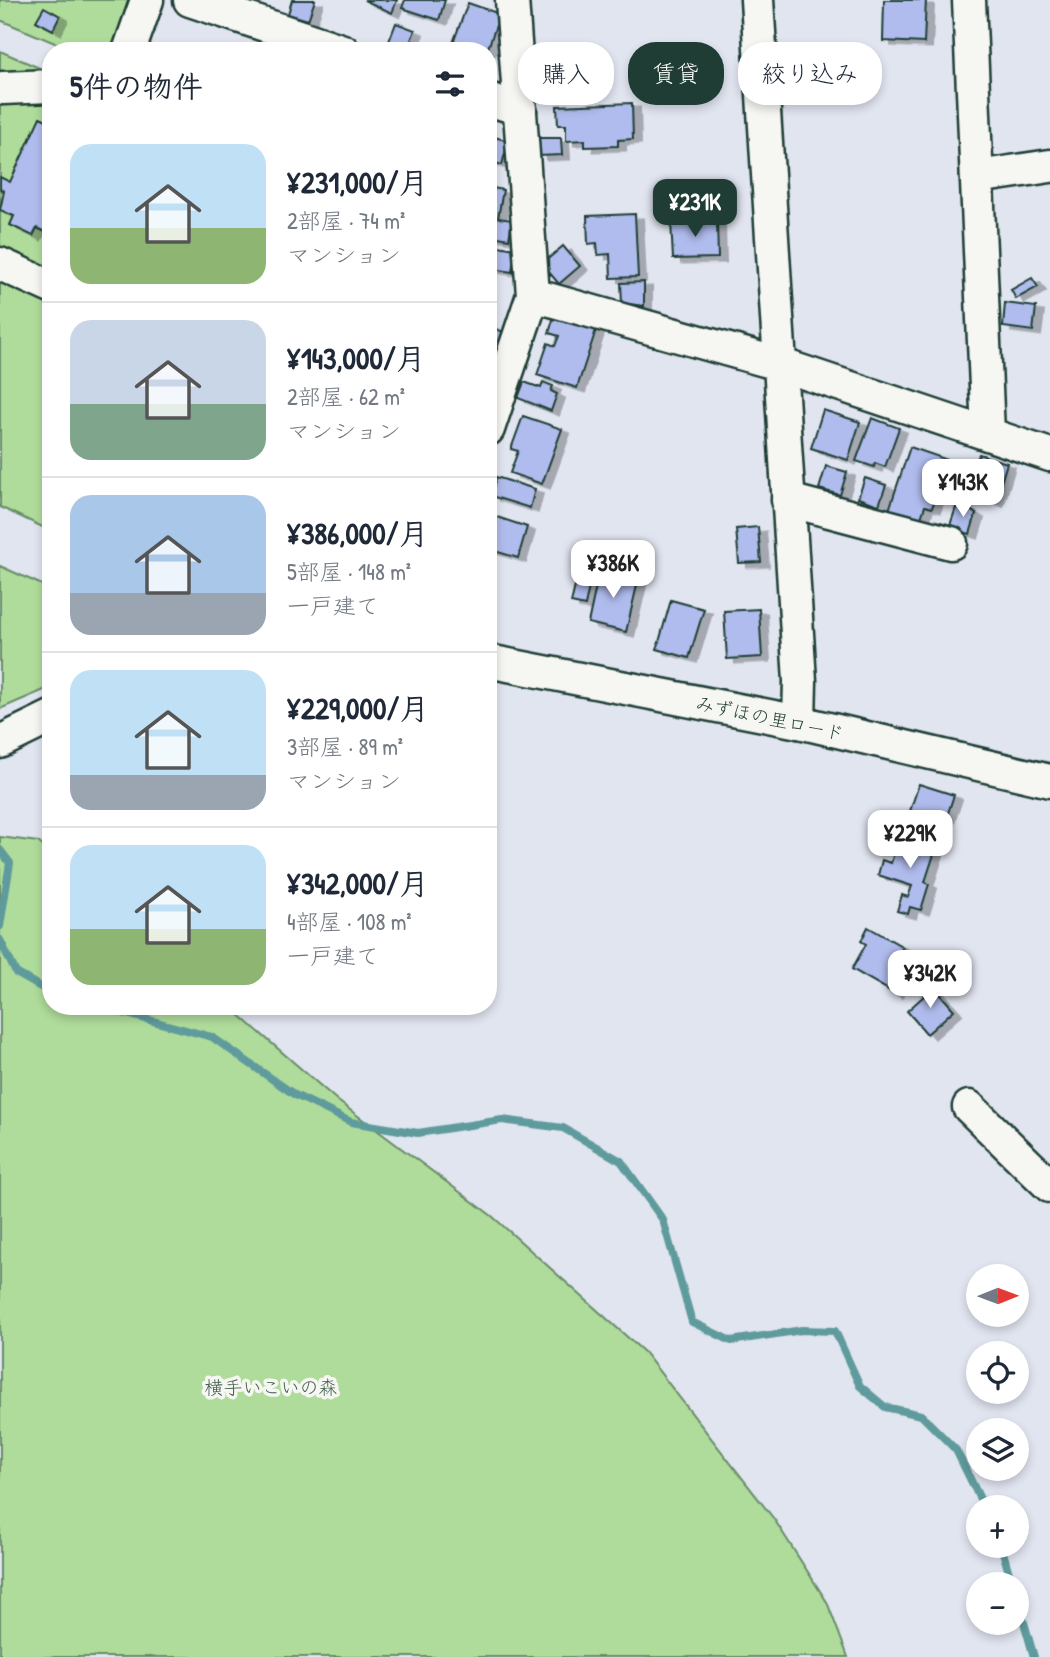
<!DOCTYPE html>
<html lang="ja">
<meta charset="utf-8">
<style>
body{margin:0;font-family:"Patrick Hand","Klee One",sans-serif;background:#f6f6f7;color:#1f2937;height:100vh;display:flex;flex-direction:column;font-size:26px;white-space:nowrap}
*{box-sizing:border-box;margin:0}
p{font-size:23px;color:#747a83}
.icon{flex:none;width:38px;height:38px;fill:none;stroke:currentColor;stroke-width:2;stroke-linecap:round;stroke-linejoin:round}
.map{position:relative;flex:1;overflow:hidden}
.panel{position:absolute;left:42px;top:42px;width:455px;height:973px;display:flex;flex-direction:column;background:#fff;border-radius:28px;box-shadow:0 4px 10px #0003}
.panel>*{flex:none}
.hud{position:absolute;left:518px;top:42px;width:427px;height:63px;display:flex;gap:14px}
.needle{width:46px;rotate:89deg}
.buttons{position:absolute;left:966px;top:1264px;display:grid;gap:14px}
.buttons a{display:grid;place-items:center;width:63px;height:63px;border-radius:50%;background:#fff;box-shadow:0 4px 10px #0003;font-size:35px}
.price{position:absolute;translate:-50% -60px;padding:0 16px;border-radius:14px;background:#fff;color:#222;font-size:23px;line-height:46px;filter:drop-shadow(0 2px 4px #0008)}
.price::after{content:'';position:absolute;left:50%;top:42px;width:21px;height:16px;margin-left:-10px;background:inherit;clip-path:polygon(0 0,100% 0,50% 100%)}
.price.selected{background:#1f3d34;color:#fff}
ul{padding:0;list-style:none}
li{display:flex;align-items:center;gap:21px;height:175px;padding:0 28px}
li+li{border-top:2px solid #e0e1e3}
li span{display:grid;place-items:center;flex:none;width:196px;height:140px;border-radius:21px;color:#555}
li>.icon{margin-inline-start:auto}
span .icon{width:84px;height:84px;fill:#fffc;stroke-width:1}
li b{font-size:30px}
h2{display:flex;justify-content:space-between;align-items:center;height:84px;padding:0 28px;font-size:30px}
.tag{padding:0 24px;border-radius:28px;background:#fff;box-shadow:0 4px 10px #0003;font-size:24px;line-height:63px}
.tag.selected{background:#1f3d34;color:#fff}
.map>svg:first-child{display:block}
.green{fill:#afdc9b;stroke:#678c68;stroke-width:2}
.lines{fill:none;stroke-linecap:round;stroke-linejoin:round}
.stream{stroke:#5f9b9c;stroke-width:8}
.building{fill:#b0bced;stroke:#1f3d34;stroke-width:2;filter:url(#shadow)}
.minor-casing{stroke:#1f3d34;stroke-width:37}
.minor{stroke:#f6f6f2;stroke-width:32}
.labels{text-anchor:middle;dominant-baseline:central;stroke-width:7;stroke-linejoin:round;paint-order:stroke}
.street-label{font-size:19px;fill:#1f3d34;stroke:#f6f6f2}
.park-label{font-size:19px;fill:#3c5d49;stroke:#f6f6f2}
</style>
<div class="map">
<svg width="1050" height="1657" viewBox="0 0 1050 1657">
<defs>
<filter id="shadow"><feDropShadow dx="8" dy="4.5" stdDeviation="0" flood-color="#0004"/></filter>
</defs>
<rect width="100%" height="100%" fill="#e1e5f0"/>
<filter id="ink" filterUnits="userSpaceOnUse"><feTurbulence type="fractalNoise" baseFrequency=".0143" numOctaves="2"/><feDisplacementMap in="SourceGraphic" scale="14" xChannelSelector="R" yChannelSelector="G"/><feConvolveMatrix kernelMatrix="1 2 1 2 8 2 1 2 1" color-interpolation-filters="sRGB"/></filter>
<g filter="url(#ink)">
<g class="green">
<polygon points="0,0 133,0 116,51 74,51 0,20"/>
<polygon points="0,51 51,73 51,531 0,507"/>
<polygon points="0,566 51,589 51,687 0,709"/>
<polygon points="0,837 38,842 51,853 51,1006 229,1006 338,1101 492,1216 644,1352 774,1519 827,1602 848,1657 0,1657"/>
</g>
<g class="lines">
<g class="stream">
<polyline points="0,850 10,863 0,926"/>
<polyline points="0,940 16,973 51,993"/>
<polyline points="97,1006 212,1037 295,1095 351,1122 418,1133 502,1120 563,1128 621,1161 663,1220 692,1322 731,1341 802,1330 835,1331 860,1386 885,1407 921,1415 956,1450 984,1507"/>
<polyline points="1001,1545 1012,1584"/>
<polyline points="1017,1598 1034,1657"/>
</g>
</g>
<g class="building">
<polygon points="292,0 315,0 308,20 288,14"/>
<polygon points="364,0 397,0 392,13"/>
<polygon points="405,0 445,0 439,20 402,8"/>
<polygon points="884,0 926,0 924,43 883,41"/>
<polygon points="468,3 500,14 487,51 466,51 467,48 453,43"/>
<polygon points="44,7 60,16 53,30 36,21"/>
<polygon points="396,23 415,30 407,51 388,44"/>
<polygon points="632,103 633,139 618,140 618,146 585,147 585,140 566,141 566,125 558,125 557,106"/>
<polygon points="40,117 51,122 51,235 37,228 33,236 10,225 14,216 0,210 4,191 0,189 0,177 10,182"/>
<polygon points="488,135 508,141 502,165 488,161"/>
<polygon points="538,138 561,138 562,155 539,156"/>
<polygon points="488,187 503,190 498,218 512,220 509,239 488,235"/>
<polygon points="635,214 638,277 611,278 610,254 598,255 597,243 588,244 587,216"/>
<polygon points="717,220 718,258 673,259 671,221"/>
<polygon points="488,244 515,249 512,272 488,268"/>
<polygon points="563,246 580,266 559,284 542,264"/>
<polygon points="1032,278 1038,287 1016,299 1011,290"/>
<polygon points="644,282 644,306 622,303 621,283"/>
<polygon points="1005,303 1036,307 1033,331 1003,327"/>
<polygon points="555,313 597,327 577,388 537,375 548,343 555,346 559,336 549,333"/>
<polygon points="488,326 504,332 490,376 488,376"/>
<polygon points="524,382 541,388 543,382 553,386 551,391 557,394 551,411 518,398"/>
<polygon points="823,410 860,422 848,460 811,448"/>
<polygon points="523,416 562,429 542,484 510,473 518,451 511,449"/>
<polygon points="872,418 899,428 885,467 875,463 874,467 856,461"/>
<polygon points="910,447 948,460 932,508 925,506 920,521 889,510"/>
<polygon points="979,454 1007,463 995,502 967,492"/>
<polygon points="826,466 847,472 840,495 819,489"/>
<polygon points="496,477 535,489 530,508 491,496"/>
<polygon points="865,478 886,485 879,505 858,498"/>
<polygon points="958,502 976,514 970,534 949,528"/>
<polygon points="488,514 527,527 518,558 488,549"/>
<polygon points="758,527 761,562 739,563 736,529"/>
<polygon points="600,568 639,577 626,632 588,623"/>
<polygon points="577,578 590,582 585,606 571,603"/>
<polygon points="671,600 704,609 689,658 657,649"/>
<polygon points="759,609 762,657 727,659 724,611"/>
<polygon points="919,784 954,795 945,822 910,811"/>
<polygon points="900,833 937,845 925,882 929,884 921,910 910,907 908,914 897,911 902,895 908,897 912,886 878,875 882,860 891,863"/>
<polygon points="868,927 903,947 900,951 919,962 904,988 898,985 894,993 852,969 866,944 861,941"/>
<polygon points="934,987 954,1010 927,1034 907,1011"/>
</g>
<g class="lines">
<defs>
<g id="minor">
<polyline points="190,0 343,51"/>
<polyline points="757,0 800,681 799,722"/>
<polyline points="969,0 988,433"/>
<polyline points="129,51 147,0"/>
<polyline points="3,88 51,86"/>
<polyline points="488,99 520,109"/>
<polyline points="977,177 1050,166"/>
<polyline points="0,264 51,287"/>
<polyline points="533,295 779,364 1050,455"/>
<polyline points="488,429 533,295 512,0"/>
<polyline points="788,500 951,543"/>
<polyline points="488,661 799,722 1050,781"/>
<polyline points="0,742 51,717"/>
<polyline points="969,1107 1050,1186"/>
</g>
</defs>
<use href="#minor" class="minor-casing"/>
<use href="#minor" class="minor"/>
</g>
</g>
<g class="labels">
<g class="street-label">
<text transform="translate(770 718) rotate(12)">みずほの里ロード</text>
</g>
<g class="park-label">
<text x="271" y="1387">横手いこいの森</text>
</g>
</g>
</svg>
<div class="buttons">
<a><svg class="needle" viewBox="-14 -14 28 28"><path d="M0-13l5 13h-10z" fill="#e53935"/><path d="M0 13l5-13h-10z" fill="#747a83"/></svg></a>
<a><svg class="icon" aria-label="locate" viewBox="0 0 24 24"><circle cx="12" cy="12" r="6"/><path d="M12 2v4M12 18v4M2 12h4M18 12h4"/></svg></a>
<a><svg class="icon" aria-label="layers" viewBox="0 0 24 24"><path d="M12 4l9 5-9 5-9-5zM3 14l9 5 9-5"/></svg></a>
<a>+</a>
<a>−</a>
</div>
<b class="price selected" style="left:695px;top:239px">¥231K</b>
<b class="price" style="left:963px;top:519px">¥143K</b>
<b class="price" style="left:613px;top:600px">¥386K</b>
<b class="price" style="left:910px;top:870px">¥229K</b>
<b class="price" style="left:930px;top:1010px">¥342K</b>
<div class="hud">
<a class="tag">購入</a>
<a class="tag selected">賃貸</a>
<a class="tag">絞り込み</a>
</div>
<section class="panel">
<h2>5件の物件<svg class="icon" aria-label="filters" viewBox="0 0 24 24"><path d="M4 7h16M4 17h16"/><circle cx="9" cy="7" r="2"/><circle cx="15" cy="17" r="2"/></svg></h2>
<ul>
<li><span style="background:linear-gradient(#bfe0f5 60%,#8fb573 0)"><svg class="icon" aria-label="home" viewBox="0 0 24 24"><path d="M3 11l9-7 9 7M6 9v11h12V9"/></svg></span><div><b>¥231,000/月</b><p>2部屋 · 74 m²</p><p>マンション</p></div></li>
<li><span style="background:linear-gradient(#c9d6e8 60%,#7fa58c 0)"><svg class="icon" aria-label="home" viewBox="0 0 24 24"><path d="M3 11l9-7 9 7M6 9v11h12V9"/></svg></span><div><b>¥143,000/月</b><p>2部屋 · 62 m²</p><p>マンション</p></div></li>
<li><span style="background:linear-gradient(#a9c7e8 70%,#9aa5b1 0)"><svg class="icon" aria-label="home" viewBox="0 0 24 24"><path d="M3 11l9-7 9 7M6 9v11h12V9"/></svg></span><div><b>¥386,000/月</b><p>5部屋 · 148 m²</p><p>一戸建て</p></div></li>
<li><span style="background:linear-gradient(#bfe0f5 75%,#9aa5b1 0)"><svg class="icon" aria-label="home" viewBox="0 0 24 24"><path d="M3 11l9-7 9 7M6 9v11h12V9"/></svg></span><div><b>¥229,000/月</b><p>3部屋 · 89 m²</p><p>マンション</p></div></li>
<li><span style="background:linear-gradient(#bfe0f5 60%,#8fb573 0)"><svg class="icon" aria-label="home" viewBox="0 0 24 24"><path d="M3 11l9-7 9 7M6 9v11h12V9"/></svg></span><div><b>¥342,000/月</b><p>4部屋 · 108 m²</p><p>一戸建て</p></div></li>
</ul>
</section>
</div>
